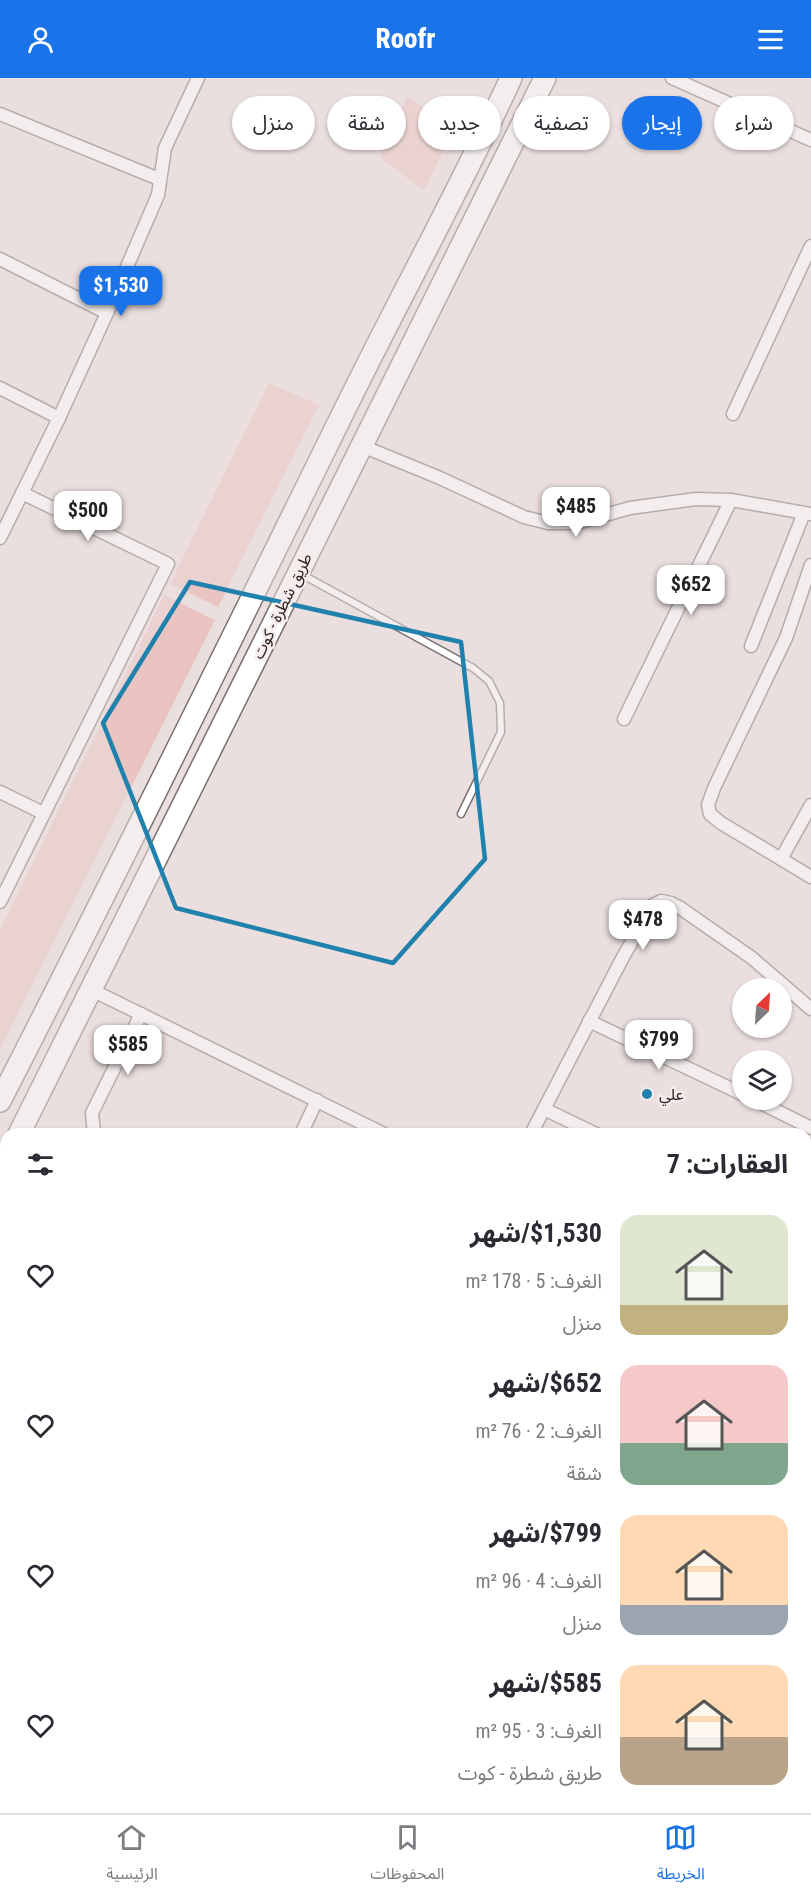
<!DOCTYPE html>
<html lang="ar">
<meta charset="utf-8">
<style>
body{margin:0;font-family:"Roboto Condensed","Noto Sans Arabic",sans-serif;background:#f7f7f7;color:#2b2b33;direction:rtl;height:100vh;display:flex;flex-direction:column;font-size:22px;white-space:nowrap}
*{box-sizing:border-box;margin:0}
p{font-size:20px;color:#7c7c81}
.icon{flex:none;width:33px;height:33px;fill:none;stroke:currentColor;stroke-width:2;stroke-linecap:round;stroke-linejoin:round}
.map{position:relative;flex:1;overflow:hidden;direction:ltr}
.drawer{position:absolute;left:0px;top:1050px;width:812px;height:686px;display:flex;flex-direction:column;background:#fff;border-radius:18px 18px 0 0;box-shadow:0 2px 4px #0004;direction:rtl}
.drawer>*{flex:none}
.guide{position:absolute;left:18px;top:18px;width:776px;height:54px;direction:rtl;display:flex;gap:12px}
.needle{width:39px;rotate:25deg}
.controls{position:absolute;left:732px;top:900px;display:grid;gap:12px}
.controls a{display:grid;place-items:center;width:60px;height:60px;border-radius:50%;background:#fff;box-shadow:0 2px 4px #0004;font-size:30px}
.price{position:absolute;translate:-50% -51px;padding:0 14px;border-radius:12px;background:#fff;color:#222;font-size:20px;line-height:39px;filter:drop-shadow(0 2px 3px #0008)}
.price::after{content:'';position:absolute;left:50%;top:36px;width:18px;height:14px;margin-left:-9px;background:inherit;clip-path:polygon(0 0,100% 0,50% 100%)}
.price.selected{background:#1a73e8;color:#fff}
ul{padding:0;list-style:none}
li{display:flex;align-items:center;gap:18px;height:150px;padding:0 24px}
li span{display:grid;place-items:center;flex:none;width:168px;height:120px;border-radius:18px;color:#555}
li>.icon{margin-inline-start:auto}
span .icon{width:72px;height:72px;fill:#fffc;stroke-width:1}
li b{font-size:26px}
h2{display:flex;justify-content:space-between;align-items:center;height:72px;padding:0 24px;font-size:26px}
.chip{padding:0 21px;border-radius:27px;background:#fff;box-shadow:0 2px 4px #0004;font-size:21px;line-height:54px}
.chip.selected{background:#1a73e8;color:#fff}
header{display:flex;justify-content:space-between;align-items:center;height:78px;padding:0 24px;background:#1a73e8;color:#fff;font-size:27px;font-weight:800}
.tab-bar{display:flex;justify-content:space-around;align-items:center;height:84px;border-top:2px solid #e1e1e2;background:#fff;font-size:16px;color:#7c7c81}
.tab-bar a{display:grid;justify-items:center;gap:3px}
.tab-bar .selected{color:#1a73e8}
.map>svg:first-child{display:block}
.green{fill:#eac4c1}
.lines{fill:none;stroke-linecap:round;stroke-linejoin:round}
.service-casing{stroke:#7a706f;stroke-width:9}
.minor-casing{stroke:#7a706f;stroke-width:15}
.trunk-casing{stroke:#7a706f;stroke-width:24}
.service{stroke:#fff;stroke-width:6}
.minor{stroke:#fff;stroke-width:12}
.trunk{stroke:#fff;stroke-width:21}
.marked{fill:none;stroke:#2181ad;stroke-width:4.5;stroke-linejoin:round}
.poi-dot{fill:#2181ad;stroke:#f7eceb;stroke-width:2}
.labels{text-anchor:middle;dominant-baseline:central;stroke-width:5;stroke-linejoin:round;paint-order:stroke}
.street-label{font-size:16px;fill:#242020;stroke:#f7eceb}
.poi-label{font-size:16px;fill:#242020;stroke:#f7eceb;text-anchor:start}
</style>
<header><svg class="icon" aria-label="menu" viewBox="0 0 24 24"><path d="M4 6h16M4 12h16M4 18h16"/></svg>Roofr<svg class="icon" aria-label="person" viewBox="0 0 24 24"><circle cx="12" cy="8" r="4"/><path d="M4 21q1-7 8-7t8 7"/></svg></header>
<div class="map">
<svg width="811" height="1735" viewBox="0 0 811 1735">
<rect width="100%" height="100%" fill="#eadfde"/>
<g class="green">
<polygon points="407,19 455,49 424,112 380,80"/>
<polygon points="269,305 319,327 218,529 170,506"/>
<polygon points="164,517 215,542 0,972 0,852"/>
</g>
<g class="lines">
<defs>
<polyline id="service" points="301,496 473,590 489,603 500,625 501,654 461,736"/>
<g id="minor">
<polyline points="672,0 811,62"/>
<polyline points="0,36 159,101"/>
<polyline points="0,181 107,235"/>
<polyline points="0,310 59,340"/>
<polyline points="733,336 811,168"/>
<polyline points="362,368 440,400 524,439 548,445 577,445 630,430 696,421 731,422 811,436"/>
<polyline points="0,460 59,340 107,235 158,117 165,70 198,0"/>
<polyline points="811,487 786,560 714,710 708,727 710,736 721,745 811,799"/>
<polyline points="751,568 804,435"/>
<polyline points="624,641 731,422"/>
<polyline points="0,714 43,735"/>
<polyline points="781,781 811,727"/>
<polyline points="0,824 168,486 22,415"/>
<polyline points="92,912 384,1056"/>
<polyline points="589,943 742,1016"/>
<polyline points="755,1022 811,1050"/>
<polyline points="544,1031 596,1056"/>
<polyline points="94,1056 92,1035 141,936"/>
<polyline points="301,1056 317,1022"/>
<polyline points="531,1056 623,879 653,827 661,823 671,825 679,829 752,880 811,931"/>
<polyline points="806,1159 811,1162"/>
<polyline points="806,1264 811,1266"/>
<polyline points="806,1370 811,1372"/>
<polyline points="0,1389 6,1392"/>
<polyline points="806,1532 811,1535"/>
<polyline points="806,1643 811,1646"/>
<polyline points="0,1722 6,1724"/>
<polyline points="806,1724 811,1715"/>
<polyline points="21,1730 36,1735"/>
<polyline points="631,1730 641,1735"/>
<polyline points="156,1735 159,1730"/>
<polyline points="260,1735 263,1730"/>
<polyline points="541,1735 544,1730"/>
</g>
<g id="trunk">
<path d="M0,1023C118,793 232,560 346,329C400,219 460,111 511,0"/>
<polyline points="19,1056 545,0"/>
<polyline points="0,1093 6,1081"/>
</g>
</defs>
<use href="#service" class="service-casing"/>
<use href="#minor" class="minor-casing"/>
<use href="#trunk" class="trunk-casing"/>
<use href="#service" class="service"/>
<use href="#minor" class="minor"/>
<use href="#trunk" class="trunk"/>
</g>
<path d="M0 0H811V1735H0ZM190,504L461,564L485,781L393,885L176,830L103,645Z" fill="#eadfde" fill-opacity=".55" fill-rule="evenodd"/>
<path class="marked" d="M190,504L461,564L485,781L393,885L176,830L103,645Z"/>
<circle class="poi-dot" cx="647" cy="1016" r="6"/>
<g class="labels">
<g class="street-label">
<text transform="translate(282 528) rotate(-64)">طريق شطرة - كوت</text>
</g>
<g class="poi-label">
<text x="659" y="1016">علي</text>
</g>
</g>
</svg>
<div class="controls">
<a><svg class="needle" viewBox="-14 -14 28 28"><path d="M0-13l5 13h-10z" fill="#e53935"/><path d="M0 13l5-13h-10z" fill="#7c7c81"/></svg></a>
<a><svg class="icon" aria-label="layers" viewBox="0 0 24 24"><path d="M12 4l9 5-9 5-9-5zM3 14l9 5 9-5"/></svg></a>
</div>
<b class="price selected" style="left:121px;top:239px">$1,530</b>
<b class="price" style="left:576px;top:460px">$485</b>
<b class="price" style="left:88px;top:464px">$500</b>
<b class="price" style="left:691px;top:538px">$652</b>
<b class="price" style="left:643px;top:873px">$478</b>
<b class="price" style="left:659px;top:993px">$799</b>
<b class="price" style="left:128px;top:998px">$585</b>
<div class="guide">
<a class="chip">شراء</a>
<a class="chip selected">إيجار</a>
<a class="chip">تصفية</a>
<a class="chip">جديد</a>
<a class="chip">شقة</a>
<a class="chip">منزل</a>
</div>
<section class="drawer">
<h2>العقارات: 7<svg class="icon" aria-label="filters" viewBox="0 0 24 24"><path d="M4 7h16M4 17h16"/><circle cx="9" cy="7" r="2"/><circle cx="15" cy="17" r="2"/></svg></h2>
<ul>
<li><span style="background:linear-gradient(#dfe7d0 75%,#c2b280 0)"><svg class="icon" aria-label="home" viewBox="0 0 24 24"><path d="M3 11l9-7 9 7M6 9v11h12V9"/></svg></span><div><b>$1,530/شهر</b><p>الغرف: 5 · 178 m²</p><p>منزل</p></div><svg class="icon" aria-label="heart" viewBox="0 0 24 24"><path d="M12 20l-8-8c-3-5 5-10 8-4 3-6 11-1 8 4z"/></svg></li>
<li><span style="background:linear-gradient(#f6c9c9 65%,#7fa58c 0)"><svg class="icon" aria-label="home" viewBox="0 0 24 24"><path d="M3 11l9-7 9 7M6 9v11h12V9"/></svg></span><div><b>$652/شهر</b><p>الغرف: 2 · 76 m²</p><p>شقة</p></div><svg class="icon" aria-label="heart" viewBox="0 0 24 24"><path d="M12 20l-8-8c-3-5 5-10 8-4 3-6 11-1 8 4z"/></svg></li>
<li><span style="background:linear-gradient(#ffd9b3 75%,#9aa5b1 0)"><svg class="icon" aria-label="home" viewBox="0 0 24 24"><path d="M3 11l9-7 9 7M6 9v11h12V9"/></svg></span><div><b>$799/شهر</b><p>الغرف: 4 · 96 m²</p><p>منزل</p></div><svg class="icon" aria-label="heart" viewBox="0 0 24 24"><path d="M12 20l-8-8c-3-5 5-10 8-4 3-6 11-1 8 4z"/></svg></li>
<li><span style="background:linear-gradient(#ffd9b3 60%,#b9a48a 0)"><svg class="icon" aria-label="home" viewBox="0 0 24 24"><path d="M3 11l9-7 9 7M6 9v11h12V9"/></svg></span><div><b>$585/شهر</b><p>الغرف: 3 · 95 m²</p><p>طريق شطرة - كوت</p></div><svg class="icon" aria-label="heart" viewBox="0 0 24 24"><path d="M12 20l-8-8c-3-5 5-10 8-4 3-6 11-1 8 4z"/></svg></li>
</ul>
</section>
</div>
<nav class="tab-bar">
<a class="selected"><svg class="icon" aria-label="map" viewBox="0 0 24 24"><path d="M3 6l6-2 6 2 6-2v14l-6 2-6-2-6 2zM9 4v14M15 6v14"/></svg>الخريطة</a>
<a><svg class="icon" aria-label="saved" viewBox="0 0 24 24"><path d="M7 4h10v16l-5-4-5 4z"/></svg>المحفوظات</a>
<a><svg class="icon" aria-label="home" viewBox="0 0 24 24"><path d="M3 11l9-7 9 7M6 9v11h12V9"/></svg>الرئيسية</a>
</nav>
